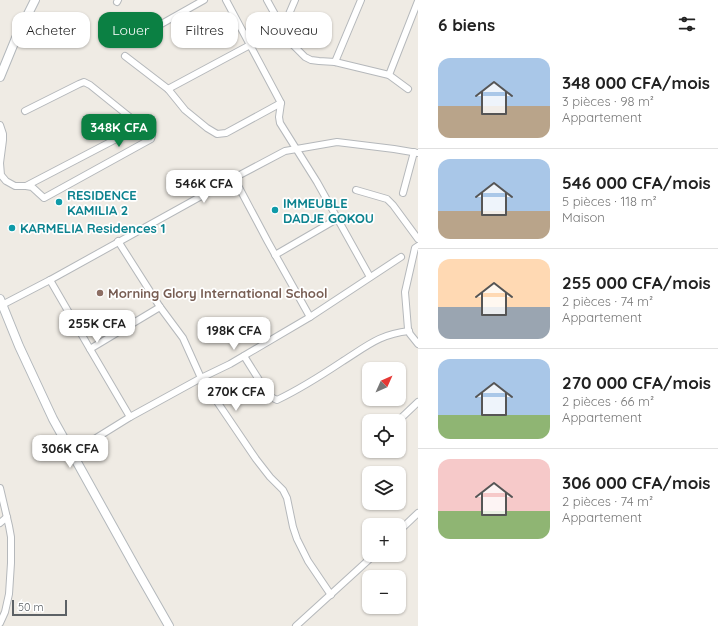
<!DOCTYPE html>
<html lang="fr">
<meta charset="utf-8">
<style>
body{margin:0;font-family:Quicksand,sans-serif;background:#f2f2f2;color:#222;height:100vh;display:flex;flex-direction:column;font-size:15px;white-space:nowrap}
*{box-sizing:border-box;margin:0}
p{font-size:13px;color:#767676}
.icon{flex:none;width:22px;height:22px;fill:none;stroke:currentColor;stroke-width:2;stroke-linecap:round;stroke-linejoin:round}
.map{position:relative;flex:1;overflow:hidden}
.sheet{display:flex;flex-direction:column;background:#fff;width:300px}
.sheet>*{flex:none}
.top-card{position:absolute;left:12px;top:12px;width:346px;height:36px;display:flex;gap:8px}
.needle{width:26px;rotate:45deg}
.buttons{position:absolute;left:362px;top:362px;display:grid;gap:8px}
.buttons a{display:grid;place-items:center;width:44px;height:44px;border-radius:8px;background:#fff;box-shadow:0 1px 3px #0004;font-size:20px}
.scale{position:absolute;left:12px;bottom:10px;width:55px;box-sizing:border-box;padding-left:4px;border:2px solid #5c6165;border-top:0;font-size:11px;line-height:14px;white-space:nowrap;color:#5c6165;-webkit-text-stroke:3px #fff;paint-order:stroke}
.price{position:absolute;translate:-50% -34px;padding:0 9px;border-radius:8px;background:#fff;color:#222;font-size:13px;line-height:26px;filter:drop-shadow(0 1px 2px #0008)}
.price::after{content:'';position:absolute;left:50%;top:24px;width:12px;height:9px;margin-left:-6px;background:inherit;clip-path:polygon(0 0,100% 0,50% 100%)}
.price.on{background:#0b8043;color:#fff}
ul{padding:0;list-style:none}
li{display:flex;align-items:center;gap:12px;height:100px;padding:0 20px}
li+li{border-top:1px solid #e0e0e0}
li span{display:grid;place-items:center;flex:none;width:112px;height:80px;border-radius:12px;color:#555}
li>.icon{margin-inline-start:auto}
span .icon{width:48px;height:48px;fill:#fffc;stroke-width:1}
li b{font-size:17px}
h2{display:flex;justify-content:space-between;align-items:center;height:48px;padding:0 20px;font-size:17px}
.tag{padding:0 14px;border-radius:12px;background:#fff;box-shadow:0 1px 3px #0004;font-size:14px;line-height:36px}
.tag.on{background:#0b8043;color:#fff}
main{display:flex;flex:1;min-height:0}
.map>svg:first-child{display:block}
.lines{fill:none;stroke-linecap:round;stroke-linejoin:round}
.street-casing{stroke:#b5b8bb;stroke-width:8}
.secondary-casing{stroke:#b3b8bc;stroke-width:10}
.street{stroke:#fff;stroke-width:6}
.secondary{stroke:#fff;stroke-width:8}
.culture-dot{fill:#0f9aa8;stroke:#fff;stroke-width:1.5}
.education-dot{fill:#8d6e63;stroke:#fff;stroke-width:1.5}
.labels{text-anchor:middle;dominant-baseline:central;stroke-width:3.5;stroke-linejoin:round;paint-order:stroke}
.culture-label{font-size:13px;font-weight:bold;fill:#0d838f;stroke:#fff;text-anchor:start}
.education-label{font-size:13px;font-weight:bold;fill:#785e54;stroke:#fff;text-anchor:start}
</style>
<main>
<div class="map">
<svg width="418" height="626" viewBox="0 0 418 626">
<rect width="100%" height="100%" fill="#efebe4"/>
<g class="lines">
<defs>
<g id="street">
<polyline points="226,0 281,103 279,117 280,123 317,182 370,277"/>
<polyline points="267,0 288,38 294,46 305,57 311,60 319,61 335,62 389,75 408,89"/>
<polyline points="117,2 118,0"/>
<polyline points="156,27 204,0"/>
<polyline points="283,28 295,0"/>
<polyline points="125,56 168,89 185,110 207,128 217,134 226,133 281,103"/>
<polyline points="335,62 361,0"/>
<polyline points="389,75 418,1"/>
<polyline points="168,89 250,45"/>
<polyline points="0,125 3,134 3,140 0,163 1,175 6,181 15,186 26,186 141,126 90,85 84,82 79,84 25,111"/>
<polyline points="234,178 268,242 310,317"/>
<polyline points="26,186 32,187 44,198 151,139 152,136 152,133 141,126"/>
<polyline points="356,190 387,199 393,205 418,239"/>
<polyline points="403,193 414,152"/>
<polyline points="118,241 160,307 183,338 201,378 256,459 270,477 283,490 287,498 293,527 297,539 308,561 331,595"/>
<polyline points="418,246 415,248 405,292 408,329 410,334 418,344"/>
<polyline points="275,255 337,219"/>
<polyline points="50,280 90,349 130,417"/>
<polyline points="2,305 50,280 234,178 285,151 337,142 394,149 418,153"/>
<polyline points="90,349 160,307"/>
<path d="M244,356L266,391L271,397L277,400C300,389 322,375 343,361C367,346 380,334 409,331"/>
<polyline points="398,421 418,402"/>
<polyline points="72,453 130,417 201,378 230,364 310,317 401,257"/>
<polyline points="0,488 9,526 11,537 11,563 9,594 5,612 0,623"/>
<polyline points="0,523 7,517"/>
<polyline points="399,531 418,513"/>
<polyline points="296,626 374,555"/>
</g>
<g id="secondary">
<polyline points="0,77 16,38 35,0"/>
<polyline points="0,299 19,346 53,419 137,570 169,626"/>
</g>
</defs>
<use href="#street" class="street-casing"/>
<use href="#secondary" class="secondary-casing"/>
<use href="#street" class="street"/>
<use href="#secondary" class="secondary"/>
</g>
<g class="culture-dot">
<circle cx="59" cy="202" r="4"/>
<circle cx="275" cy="210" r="4"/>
<circle cx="12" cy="228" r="4"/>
</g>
<circle class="education-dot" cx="100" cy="293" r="4"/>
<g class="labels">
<g class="culture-label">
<text x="67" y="195">RESIDENCE<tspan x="67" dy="15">KAMILIA 2</tspan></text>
<text x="283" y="203">IMMEUBLE<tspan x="283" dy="15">DADJE GOKOU</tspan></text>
<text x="20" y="228">KARMELIA Residences 1</text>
</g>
<g class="education-label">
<text x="108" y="293">Morning Glory International School</text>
</g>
</g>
</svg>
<div class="buttons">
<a><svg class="needle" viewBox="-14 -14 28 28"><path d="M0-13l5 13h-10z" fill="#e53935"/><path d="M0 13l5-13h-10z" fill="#767676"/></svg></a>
<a><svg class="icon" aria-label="locate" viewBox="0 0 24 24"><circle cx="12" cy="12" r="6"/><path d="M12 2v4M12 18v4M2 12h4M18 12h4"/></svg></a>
<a><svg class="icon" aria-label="layers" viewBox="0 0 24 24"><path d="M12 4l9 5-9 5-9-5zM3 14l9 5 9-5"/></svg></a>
<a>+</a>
<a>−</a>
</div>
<div class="scale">50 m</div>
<b class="price on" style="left:119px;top:148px">348K CFA</b>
<b class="price" style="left:204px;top:204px">546K CFA</b>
<b class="price" style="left:97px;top:344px">255K CFA</b>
<b class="price" style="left:234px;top:351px">198K CFA</b>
<b class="price" style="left:236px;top:412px">270K CFA</b>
<b class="price" style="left:70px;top:469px">306K CFA</b>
<div class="top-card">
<a class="tag">Acheter</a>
<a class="tag on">Louer</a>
<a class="tag">Filtres</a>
<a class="tag">Nouveau</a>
</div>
</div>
<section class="sheet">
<h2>6 biens<svg class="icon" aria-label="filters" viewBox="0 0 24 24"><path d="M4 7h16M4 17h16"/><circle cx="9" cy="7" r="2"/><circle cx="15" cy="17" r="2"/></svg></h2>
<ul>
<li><span style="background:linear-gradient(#a9c7e8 60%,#b9a48a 0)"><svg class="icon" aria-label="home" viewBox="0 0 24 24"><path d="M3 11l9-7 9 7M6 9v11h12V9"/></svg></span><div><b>348 000 CFA/mois</b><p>3 pièces · 98 m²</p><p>Appartement</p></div></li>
<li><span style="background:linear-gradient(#a9c7e8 65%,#b9a48a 0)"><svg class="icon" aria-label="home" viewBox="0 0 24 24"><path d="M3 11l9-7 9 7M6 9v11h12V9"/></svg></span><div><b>546 000 CFA/mois</b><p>5 pièces · 118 m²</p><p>Maison</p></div></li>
<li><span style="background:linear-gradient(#ffd9b3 60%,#9aa5b1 0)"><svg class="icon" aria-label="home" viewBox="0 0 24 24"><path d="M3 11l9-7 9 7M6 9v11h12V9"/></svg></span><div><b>255 000 CFA/mois</b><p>2 pièces · 74 m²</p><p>Appartement</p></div></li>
<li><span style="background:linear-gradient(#a9c7e8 70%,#8fb573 0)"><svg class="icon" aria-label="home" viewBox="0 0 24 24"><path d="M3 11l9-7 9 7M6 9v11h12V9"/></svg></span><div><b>270 000 CFA/mois</b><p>2 pièces · 66 m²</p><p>Appartement</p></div></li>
<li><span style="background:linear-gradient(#f6c9c9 65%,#8fb573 0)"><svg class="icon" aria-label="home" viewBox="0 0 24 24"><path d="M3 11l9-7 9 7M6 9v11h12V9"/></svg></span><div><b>306 000 CFA/mois</b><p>2 pièces · 74 m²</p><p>Appartement</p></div></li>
</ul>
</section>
</main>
